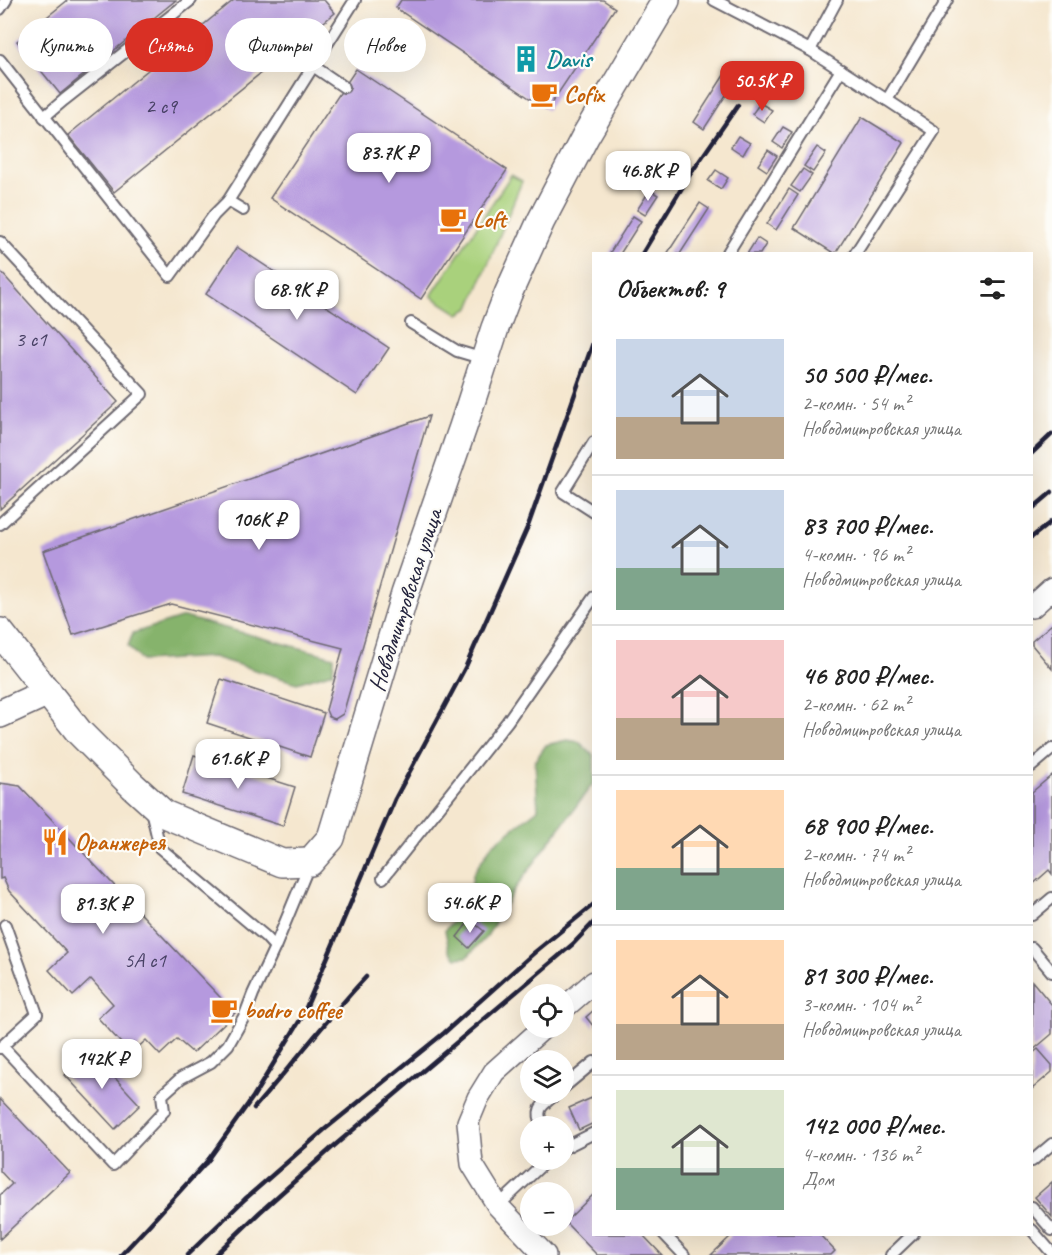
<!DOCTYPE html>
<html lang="ru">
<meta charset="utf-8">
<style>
body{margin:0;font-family:Caveat,sans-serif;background:#f2f2f2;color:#222;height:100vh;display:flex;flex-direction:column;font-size:22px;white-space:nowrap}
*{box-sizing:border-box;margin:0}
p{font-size:20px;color:#767676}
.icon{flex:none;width:33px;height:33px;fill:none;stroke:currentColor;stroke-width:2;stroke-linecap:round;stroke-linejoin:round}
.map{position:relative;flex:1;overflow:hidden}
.drawer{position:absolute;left:592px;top:252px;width:441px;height:984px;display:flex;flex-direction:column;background:#fff;border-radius:0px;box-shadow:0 6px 24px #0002}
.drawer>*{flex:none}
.hud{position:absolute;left:18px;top:18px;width:484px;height:54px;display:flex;gap:12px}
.tools{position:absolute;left:520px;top:984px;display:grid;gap:12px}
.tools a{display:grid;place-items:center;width:54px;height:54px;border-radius:50%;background:#fff;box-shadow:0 6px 24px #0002;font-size:30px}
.price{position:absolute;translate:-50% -51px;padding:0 14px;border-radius:12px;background:#fff;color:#222;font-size:20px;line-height:39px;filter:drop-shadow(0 2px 3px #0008)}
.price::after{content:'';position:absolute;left:50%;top:36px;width:18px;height:14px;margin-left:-9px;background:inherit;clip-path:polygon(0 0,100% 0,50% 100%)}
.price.current{background:#d93025;color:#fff}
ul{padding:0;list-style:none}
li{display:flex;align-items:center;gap:18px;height:150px;padding:0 24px}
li+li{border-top:2px solid #e0e0e0}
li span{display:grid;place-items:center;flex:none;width:168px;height:120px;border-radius:0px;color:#555}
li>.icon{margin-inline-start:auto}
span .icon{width:72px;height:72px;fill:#fffc;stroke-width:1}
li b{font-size:26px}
h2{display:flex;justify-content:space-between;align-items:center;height:72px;padding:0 24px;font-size:26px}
.chip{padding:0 21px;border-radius:27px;background:#fff;box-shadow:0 6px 24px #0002;font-size:21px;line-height:54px}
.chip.current{background:#d93025;color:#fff}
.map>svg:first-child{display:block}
.green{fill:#a9d17c;stroke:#667a5c;stroke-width:1.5}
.forest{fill:#86b36c;stroke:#546a54;stroke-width:1.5}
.building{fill:#b599de}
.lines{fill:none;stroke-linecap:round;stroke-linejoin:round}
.service-casing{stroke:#6c676f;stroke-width:14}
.minor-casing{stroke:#6c676f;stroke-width:24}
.tertiary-casing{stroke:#6c676f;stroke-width:30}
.service{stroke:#fff;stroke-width:10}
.minor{stroke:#fff;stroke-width:21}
.tertiary{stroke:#fff;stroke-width:27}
.rail{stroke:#22223b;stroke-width:4.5}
.labels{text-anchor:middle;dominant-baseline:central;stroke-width:4.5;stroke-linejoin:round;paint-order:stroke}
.number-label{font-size:21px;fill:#474064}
.culture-label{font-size:24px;font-weight:bold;fill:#0d838f;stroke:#fdfcf7;text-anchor:start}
.food-label{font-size:24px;font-weight:bold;fill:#c56008;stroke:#fdfcf7;text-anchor:start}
.street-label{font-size:24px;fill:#22223b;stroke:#fdfcf7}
</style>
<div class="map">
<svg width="1052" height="1255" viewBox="0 0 1052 1255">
<rect width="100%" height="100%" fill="#fdfcf7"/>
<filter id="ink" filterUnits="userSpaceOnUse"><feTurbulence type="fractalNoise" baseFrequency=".0167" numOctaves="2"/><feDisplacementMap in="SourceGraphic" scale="12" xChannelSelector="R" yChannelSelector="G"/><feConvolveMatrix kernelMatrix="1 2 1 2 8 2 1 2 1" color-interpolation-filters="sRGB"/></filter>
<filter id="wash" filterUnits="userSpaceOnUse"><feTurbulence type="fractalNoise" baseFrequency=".008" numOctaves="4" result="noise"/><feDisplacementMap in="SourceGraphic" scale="24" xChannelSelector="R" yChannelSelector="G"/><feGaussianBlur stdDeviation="1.35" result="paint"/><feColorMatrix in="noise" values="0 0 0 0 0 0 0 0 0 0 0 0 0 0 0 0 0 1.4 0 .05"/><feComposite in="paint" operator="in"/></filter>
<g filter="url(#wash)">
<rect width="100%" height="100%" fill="#f5e7cf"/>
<polygon class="green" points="511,175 522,181 470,308 459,314 431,296"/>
<g class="forest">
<polygon points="184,617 334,657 333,672 297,683 213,657 142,661 128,646 133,633"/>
<polygon points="567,740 579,742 594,756 594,782 514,890 487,936 467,957 456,958 449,950 445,930 469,904 473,874 491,846 538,809 535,761 546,745"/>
</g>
<g id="blocks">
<g class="building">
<polygon points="68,0 176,0 60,94 17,41"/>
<polygon points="234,0 324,0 335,13 114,192 68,135"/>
<polygon points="401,0 603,0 615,8 547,110 396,8"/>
<polygon points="356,69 507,170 421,299 270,198"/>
<polygon points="726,72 737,78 704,129 694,122"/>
<polygon points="760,103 772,110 764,122 752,114"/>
<polygon points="862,117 904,143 835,254 794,228"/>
<polygon points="783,127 792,132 782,148 773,142"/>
<polygon points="738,136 750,143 743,155 731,147"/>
<polygon points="817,147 826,153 813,172 804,166"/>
<polygon points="768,150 777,156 767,171 758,165"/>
<polygon points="803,169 812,175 800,192 791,186"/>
<polygon points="716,170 728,178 721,189 708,181"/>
<polygon points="789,189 798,195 776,230 767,224"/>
<polygon points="650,190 658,195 645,215 637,210"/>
<polygon points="700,203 709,209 680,254 667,254"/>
<polygon points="633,216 641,221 620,254 609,254"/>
<polygon points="757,238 766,244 760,254 747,254"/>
<polygon points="237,247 389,348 357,395 206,294"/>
<polygon points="0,271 118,402 0,509"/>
<polygon points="429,416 343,714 335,719 329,717 326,710 343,648 171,604 73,635 43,551"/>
<polygon points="1052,624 1052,669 1032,645 1032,641"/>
<polygon points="221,679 324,713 310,757 207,723"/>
<polygon points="194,755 295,787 283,826 182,794"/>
<polygon points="1052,775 1052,874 1049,870 1032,885 1032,792"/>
<polygon points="0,783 20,786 235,1013 193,1053 177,1039 160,1055 146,1040 131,1054 98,1018 113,1004 91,979 73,996 49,970 67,953 9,891 3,878 0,879"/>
<polygon points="470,920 484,931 469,948 457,937"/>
<polygon points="1032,981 1052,1005 1052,1034 1032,1051"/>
<polygon points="594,1010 594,1027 586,1017"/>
<polygon points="1038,1049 1052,1065 1052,1072 1032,1089 1032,1054"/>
<polygon points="90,1051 140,1105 115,1129 65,1075"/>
<polygon points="594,1097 594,1123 579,1130 569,1108"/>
<polygon points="0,1099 70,1173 0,1239 0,1195 12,1184 0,1171"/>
<polygon points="1052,1182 1052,1217 1035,1197"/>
<polygon points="594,1194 594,1234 642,1234 662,1255 597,1255 565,1222"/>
<polygon points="729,1234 819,1234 835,1251 831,1255 711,1255 731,1236"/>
</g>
</g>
</g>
<g filter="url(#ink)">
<use href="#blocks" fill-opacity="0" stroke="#6c676f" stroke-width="1.5"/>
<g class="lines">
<defs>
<g id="service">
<polyline points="714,0 810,50 837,0"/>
<polyline points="0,9 6,0"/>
<polyline points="810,50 887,100 947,0"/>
<polyline points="0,60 170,276 214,215 228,201 355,0"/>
<polyline points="313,66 344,87"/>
<polyline points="44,117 64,100 191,0"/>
<polyline points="228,201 243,210"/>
<polyline points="0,242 142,394 0,524"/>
<polyline points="727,254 841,70"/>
<polyline points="855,254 934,131 887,100"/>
<polyline points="411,323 457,351 484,359"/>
<polyline points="594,442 563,492 594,512"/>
<polyline points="1032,766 1052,749"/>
<polyline points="151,810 160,848 266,937 275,947"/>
<polyline points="383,878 507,722 594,597"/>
<polyline points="1032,915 1052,898"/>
<polyline points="1032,948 1052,972"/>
<polyline points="2,1046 113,1165 164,1111 162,1095 181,1078 211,1062 228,1045 245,1015 253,994 275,947 309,865"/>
<polyline points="0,1048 37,1014 5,925"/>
<polyline points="564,1087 594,1062"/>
<path d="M543,1126C534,1108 543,1105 556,1094"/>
<polyline points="564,1148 594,1133"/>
<polyline points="1032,1161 1052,1144"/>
<polyline points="498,1206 547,1160"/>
<polyline points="1032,1207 1052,1230"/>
<polyline points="1032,1230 1052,1253"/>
<polyline points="664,1234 684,1255"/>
<polyline points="891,1255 913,1234"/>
</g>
<g id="minor">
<polyline points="1032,607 1052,589"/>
<polyline points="564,1008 594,982"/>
<polyline points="543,1028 494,1072 478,1098 468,1122 472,1164 498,1206 545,1255"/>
</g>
<g id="tertiary">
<polyline points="0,632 79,732 133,786 164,814 282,863 310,862 331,838 405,594 463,427 495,328 508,294 541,221 586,135 666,0"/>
<polyline points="0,714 48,692"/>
</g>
</defs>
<use href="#service" class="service-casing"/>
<use href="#minor" class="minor-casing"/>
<use href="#tertiary" class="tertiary-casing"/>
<use href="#service" class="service"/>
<use href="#minor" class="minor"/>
<use href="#tertiary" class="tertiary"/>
<g class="rail">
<polyline points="642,254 689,176 738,105"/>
<polyline points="1032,453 1052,434"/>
<polyline points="1032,509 1052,492"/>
<polyline points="1032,537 1052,521"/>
<path d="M254,1108C292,1065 327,1019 366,977"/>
<polyline points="206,1163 253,1097 302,1017 395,799 466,666 528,526 594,340"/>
<polyline points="121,1255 150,1224 210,1158"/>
<polyline points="187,1255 245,1199 324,1130 444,1033 535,952 594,904"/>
<polyline points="215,1255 260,1212 334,1146 573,944 594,922"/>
</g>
</g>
</g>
<defs>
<symbol id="building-bare" viewBox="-9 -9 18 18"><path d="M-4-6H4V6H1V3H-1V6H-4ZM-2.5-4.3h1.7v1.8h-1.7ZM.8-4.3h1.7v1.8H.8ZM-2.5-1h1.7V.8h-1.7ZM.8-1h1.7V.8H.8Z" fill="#0f9aa8" stroke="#fdfcf7" stroke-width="2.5" paint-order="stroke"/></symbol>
<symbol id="cafe-bare" viewBox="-9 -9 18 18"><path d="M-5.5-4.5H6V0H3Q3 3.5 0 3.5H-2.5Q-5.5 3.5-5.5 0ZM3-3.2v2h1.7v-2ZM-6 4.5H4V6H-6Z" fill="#e8710a" stroke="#fdfcf7" stroke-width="2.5" paint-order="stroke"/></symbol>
<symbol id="restaurant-bare" viewBox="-9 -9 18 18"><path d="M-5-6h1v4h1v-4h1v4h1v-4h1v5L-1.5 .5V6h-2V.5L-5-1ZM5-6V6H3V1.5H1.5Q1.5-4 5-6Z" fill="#e8710a" stroke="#fdfcf7" stroke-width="2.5" paint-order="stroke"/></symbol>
</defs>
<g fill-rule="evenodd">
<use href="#building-bare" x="507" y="40" width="38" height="38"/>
<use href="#cafe-bare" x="525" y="75" width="38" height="38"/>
<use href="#cafe-bare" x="434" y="200" width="38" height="38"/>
<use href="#restaurant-bare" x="36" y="823" width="38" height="38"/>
<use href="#cafe-bare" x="205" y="991" width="38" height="38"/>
</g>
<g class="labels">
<g class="number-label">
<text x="161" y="106">2 с9</text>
<text x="31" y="339">3 с1</text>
<text x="145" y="960">5А с1</text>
</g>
<g class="culture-label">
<text x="546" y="59">Davis</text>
</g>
<g class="food-label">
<text x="564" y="94">Cofix</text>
<text x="473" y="219">Loft</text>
<text x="75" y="842">Оранжерея</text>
<text x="244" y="1010">bodro coffee</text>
</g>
<g class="street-label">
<text transform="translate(405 600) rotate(-72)">Новодмитровская улица</text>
</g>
</g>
</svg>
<div class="tools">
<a><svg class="icon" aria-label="locate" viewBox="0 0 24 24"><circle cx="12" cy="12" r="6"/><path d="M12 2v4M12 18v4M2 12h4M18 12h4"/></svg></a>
<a><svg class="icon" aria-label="layers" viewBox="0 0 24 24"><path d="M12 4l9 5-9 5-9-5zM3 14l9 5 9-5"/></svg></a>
<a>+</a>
<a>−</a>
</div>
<b class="price current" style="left:762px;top:112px">50.5K ₽</b>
<b class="price" style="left:389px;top:184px">83.7K ₽</b>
<b class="price" style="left:648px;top:202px">46.8K ₽</b>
<b class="price" style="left:297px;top:321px">68.9K ₽</b>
<b class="price" style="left:259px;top:551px">106K ₽</b>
<b class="price" style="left:238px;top:790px">61.6K ₽</b>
<b class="price" style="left:470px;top:934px">54.6K ₽</b>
<b class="price" style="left:103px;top:935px">81.3K ₽</b>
<b class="price" style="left:102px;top:1090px">142K ₽</b>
<div class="hud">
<a class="chip">Купить</a>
<a class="chip current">Снять</a>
<a class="chip">Фильтры</a>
<a class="chip">Новое</a>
</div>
<section class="drawer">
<h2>Объектов: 9<svg class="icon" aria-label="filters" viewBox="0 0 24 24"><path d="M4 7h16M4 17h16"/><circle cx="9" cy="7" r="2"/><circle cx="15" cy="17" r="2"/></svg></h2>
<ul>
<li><span style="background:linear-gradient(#c9d6e8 65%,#b9a48a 0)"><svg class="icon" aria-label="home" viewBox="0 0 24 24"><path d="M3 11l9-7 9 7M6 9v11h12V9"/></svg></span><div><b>50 500 ₽/мес.</b><p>2-комн. · 54 m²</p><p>Новодмитровская улица</p></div></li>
<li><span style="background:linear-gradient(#c9d6e8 65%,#7fa58c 0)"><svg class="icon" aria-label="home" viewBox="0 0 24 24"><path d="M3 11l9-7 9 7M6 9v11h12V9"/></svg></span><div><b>83 700 ₽/мес.</b><p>4-комн. · 96 m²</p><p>Новодмитровская улица</p></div></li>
<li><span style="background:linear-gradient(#f6c9c9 65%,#b9a48a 0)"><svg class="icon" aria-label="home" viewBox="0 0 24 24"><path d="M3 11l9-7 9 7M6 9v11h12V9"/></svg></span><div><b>46 800 ₽/мес.</b><p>2-комн. · 62 m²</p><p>Новодмитровская улица</p></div></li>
<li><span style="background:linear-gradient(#ffd9b3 65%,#7fa58c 0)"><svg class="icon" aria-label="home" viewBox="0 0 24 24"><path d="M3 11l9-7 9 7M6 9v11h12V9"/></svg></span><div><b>68 900 ₽/мес.</b><p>2-комн. · 74 m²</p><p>Новодмитровская улица</p></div></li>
<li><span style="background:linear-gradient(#ffd9b3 70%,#b9a48a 0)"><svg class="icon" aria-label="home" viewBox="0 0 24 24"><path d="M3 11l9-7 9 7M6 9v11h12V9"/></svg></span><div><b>81 300 ₽/мес.</b><p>3-комн. · 104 m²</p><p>Новодмитровская улица</p></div></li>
<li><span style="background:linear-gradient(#dfe7d0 65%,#7fa58c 0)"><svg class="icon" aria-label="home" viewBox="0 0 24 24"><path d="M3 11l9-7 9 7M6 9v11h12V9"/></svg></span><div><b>142 000 ₽/мес.</b><p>4-комн. · 136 m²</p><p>Дом</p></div></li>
</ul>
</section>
</div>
